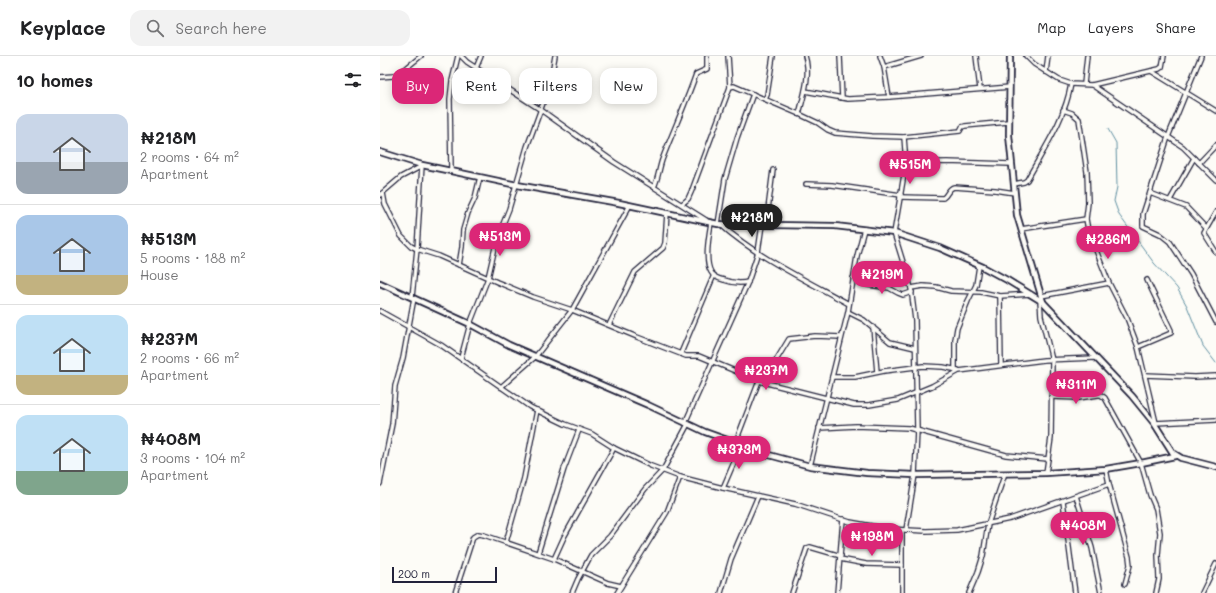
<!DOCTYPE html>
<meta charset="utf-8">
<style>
:root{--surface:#fff;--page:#f2f2f2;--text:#202124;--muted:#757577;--line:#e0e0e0;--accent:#db2777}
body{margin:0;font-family:Mali,sans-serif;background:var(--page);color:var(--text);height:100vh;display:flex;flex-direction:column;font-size:15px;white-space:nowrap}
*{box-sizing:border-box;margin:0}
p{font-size:13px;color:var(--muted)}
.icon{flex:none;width:22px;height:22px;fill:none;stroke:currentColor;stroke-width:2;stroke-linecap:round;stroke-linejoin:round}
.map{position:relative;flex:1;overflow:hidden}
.sheet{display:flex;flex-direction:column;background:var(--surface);width:380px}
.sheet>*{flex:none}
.top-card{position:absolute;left:12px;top:12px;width:380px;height:36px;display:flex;gap:8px}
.scale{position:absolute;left:12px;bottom:10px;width:105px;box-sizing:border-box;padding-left:4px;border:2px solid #22223b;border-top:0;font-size:11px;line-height:14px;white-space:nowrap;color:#22223b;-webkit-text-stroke:3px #fdfcf7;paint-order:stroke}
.price{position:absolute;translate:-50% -34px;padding:0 9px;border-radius:14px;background:var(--accent);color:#fff;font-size:13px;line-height:26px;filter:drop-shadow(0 1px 2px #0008)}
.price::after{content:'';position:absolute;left:50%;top:24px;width:12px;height:9px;margin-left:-6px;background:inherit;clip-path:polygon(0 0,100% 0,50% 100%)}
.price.current{background:#222;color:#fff}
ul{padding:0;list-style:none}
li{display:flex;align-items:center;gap:12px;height:100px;padding:0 16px}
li+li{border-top:1px solid var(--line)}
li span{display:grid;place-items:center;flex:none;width:112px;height:80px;border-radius:12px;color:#555}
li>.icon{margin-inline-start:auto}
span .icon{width:48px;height:48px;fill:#fffc;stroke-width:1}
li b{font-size:17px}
h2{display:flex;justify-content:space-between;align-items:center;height:48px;padding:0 16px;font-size:17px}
.tag{padding:0 14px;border-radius:12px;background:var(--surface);box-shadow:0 2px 10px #0003;font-size:14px;line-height:36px}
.tag.current{background:var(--accent);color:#fff}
header{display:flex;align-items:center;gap:24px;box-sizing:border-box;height:56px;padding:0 20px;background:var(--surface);border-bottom:1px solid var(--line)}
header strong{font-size:19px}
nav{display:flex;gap:22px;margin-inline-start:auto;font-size:14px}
.search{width:280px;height:36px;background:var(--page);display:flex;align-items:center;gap:10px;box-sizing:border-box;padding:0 14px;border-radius:12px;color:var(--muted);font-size:15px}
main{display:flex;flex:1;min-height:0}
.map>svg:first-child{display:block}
</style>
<header>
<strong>Keyplace</strong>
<div class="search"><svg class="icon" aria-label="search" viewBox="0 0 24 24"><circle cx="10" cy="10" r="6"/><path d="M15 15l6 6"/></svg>Search here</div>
<nav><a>Map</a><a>Layers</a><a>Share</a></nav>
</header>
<main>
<section class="sheet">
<h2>10 homes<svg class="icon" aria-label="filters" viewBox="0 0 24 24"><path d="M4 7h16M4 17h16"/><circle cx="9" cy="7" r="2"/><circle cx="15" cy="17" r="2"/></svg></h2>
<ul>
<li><span style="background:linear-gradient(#c9d6e8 60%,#9aa5b1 0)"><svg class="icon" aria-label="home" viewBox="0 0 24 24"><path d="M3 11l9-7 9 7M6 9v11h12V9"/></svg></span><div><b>₦218M</b><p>2 rooms · 64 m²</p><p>Apartment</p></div></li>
<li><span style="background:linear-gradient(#a9c7e8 75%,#c2b280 0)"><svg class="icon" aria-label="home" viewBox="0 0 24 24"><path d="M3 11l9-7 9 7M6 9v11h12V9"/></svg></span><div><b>₦513M</b><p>5 rooms · 188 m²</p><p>House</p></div></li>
<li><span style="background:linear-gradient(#bfe0f5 75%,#c2b280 0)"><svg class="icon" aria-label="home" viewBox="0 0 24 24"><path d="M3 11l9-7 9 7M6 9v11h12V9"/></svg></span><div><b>₦237M</b><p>2 rooms · 66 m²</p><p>Apartment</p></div></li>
<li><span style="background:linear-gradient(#bfe0f5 70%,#7fa58c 0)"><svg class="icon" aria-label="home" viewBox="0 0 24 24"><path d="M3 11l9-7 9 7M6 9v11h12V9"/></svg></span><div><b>₦408M</b><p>3 rooms · 104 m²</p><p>Apartment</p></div></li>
</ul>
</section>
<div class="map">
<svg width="836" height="537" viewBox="0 0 836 537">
<rect width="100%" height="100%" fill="#fdfcf7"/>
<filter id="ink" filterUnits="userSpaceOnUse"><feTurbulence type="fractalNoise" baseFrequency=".025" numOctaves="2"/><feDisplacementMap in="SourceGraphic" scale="8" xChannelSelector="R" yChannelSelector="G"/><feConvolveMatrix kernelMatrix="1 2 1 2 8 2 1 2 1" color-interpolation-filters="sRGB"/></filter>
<g filter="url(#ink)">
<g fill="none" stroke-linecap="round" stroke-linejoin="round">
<polyline stroke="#5f8fa1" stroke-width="1" points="728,73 736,87 737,131 734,145 739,159 774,207 797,232 807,250 823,290 836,307"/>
<defs>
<g id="street">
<polyline points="81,0 87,6 161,54 234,106 326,164"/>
<polyline points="460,0 462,42"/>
<polyline points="500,0 504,11 509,41"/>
<polyline points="596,0 600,33"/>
<polyline points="646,0 654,8 679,24 691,28 712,29 779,13 782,11 784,0"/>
<polyline points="821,0 788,81 763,158 763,170 780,178 790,186 811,218 836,266"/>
<polyline points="504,11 541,0"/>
<polyline points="96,12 101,0"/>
<polyline points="771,15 836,55"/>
<polyline points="666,16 668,0"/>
<polyline points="0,21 13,20 20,17 41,0"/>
<polyline points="704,28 707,0"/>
<polyline points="712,29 803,91 836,124"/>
<polyline points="350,31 354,30 419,58 438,67 448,74 455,77 492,80 524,81 580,75 582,71 585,70 628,66"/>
<polyline points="425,35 468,43 509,41 630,31"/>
<polyline points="385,43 387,39 393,0"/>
<polyline points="683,54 692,57 699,63 707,116 708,147 706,163 708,174 729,227 747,262 758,291 776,367"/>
<path d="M419,58C424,39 431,18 425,0"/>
<polyline points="524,81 526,107 514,177 531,232 535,264 537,374 535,419 526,474"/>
<polyline points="526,107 567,106 631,108"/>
<polyline points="819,107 836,89"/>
<polyline points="71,115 70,43 72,25 78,0"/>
<polyline points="426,128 452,129 521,139"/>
<path d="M634,128L644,126L647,124C664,93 685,63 691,28"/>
<path d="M274,131C278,123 279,113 282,104C293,75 306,47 316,18L327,13V0"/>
<polyline points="3,137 5,148 21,180 31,190 37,193 59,200 117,226 153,241 192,254 257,281 293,295 306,300 319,300 379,325 462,346 474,349 489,349 518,344 552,330 579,315 664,304 715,302"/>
<polyline points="770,137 806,151 826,172"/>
<polyline points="0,139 21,121 42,110"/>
<path d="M520,141L563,142C568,139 568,132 574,131L615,134L635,137"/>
<polyline points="790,144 814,102"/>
<polyline points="302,148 308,143 312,134 350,31 348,0"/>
<polyline points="836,156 824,177 836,196"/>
<path d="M331,167C329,179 324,205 331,216C333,220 339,223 344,224C352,227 359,228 368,226"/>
<polyline points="338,168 345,123 357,82 373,38"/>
<path d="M340,168C375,200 427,225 469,248"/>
<polyline points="386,169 393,114"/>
<polyline points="641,173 706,163"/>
<polyline points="79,209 82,191 83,174 88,157 95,142 100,121"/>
<polyline points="473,222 488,229 509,232 518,237 523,239 532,236"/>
<polyline points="531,232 543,230 556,231 571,235 601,236 620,240 651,238"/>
<polyline points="620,240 621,309"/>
<polyline points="661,240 729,227"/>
<polyline points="32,241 37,193 42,109"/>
<polyline points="660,244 661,260 672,304 671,382 666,417"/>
<polyline points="0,255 61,289 150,351 185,368 212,378 234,392 271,410 300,421 343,432 415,448 470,466 508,473 546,475 577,474 630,463 729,428"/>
<polyline points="468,256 484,264 510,286 535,292"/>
<polyline points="229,269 255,216 283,192 285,187 287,157"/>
<polyline points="493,271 497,316"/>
<polyline points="758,291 791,277 791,274 767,224"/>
<polyline points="301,297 334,219"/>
<polyline points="81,302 90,268 108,222 117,183 129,153 147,91 170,28 175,0"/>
<polyline points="575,314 575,284 577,272 588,245 596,229 599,210"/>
<polyline points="765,319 815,321 836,320"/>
<polyline points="452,321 475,321 504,315 543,310 563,311 578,314"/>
<polyline points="383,326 409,283 435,280 461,281"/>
<polyline points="121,331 155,301 192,254 250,149"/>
<polyline points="671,341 699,342 718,339 721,339 725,342 761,407 770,439 776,453 780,477 778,499 779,523 776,537"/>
<polyline points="305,367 368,226 378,196 382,169"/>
<polyline points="775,367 836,364"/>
<polyline points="439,372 476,370 529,372 626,399 668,403"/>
<polyline points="355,388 379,325"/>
<polyline points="430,410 468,256 477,200 484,173"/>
<polyline points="726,413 729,428 749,501 750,509 745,528"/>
<polyline points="0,428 12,368 15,330 23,302 34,242"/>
<polyline points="343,432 361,390"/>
<polyline points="696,440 712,492 721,537"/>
<polyline points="683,445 695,537"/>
<polyline points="126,486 144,422 157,354"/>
<polyline points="158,497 184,413 199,374"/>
<polyline points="174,503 184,481 234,392"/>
<polyline points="460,503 486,508 522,509"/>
<polyline points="75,537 93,481 98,478 104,479 174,503 228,527 241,530"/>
<polyline points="192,537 198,523 211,499 230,480 265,433 283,414 308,368"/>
<polyline points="237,537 287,456 300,421"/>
<polyline points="341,537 351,503 378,440"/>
<polyline points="412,537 427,492 430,491 461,500"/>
<polyline points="457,537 463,463"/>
<polyline points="522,537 522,474"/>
<polyline points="589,537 598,516 603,500 608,468 625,417"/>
<polyline points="822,537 836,508"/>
</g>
<g id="secondary">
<polyline points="630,0 629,79 637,159 663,246"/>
<polyline points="0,96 42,109 71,115 137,129 239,147 338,168 455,170 514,177 560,192 603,211 627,224 663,246 752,340 774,367 793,397 801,402 836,411"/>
<polyline points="0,227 90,268 129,289 268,349 325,376 389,399 430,410 487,417 535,419 666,417 726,413 761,407 795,400"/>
</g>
</defs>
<use href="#street" stroke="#22223b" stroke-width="6"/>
<use href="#secondary" stroke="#22223b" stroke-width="8"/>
<use href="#street" stroke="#fdfcf7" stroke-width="3.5"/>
<use href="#secondary" stroke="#fdfcf7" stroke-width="4.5"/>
</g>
</g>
</svg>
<div class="scale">200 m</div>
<b class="price" style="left:530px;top:129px">₦515M</b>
<b class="price current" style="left:372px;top:182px">₦218M</b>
<b class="price" style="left:120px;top:201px">₦513M</b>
<b class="price" style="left:728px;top:204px">₦286M</b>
<b class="price" style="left:502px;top:239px">₦219M</b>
<b class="price" style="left:386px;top:335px">₦237M</b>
<b class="price" style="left:696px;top:349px">₦311M</b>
<b class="price" style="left:359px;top:414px">₦373M</b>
<b class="price" style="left:703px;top:490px">₦408M</b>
<b class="price" style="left:492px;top:501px">₦198M</b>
<div class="top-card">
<a class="tag current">Buy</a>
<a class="tag">Rent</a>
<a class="tag">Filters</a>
<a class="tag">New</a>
</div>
</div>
</main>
